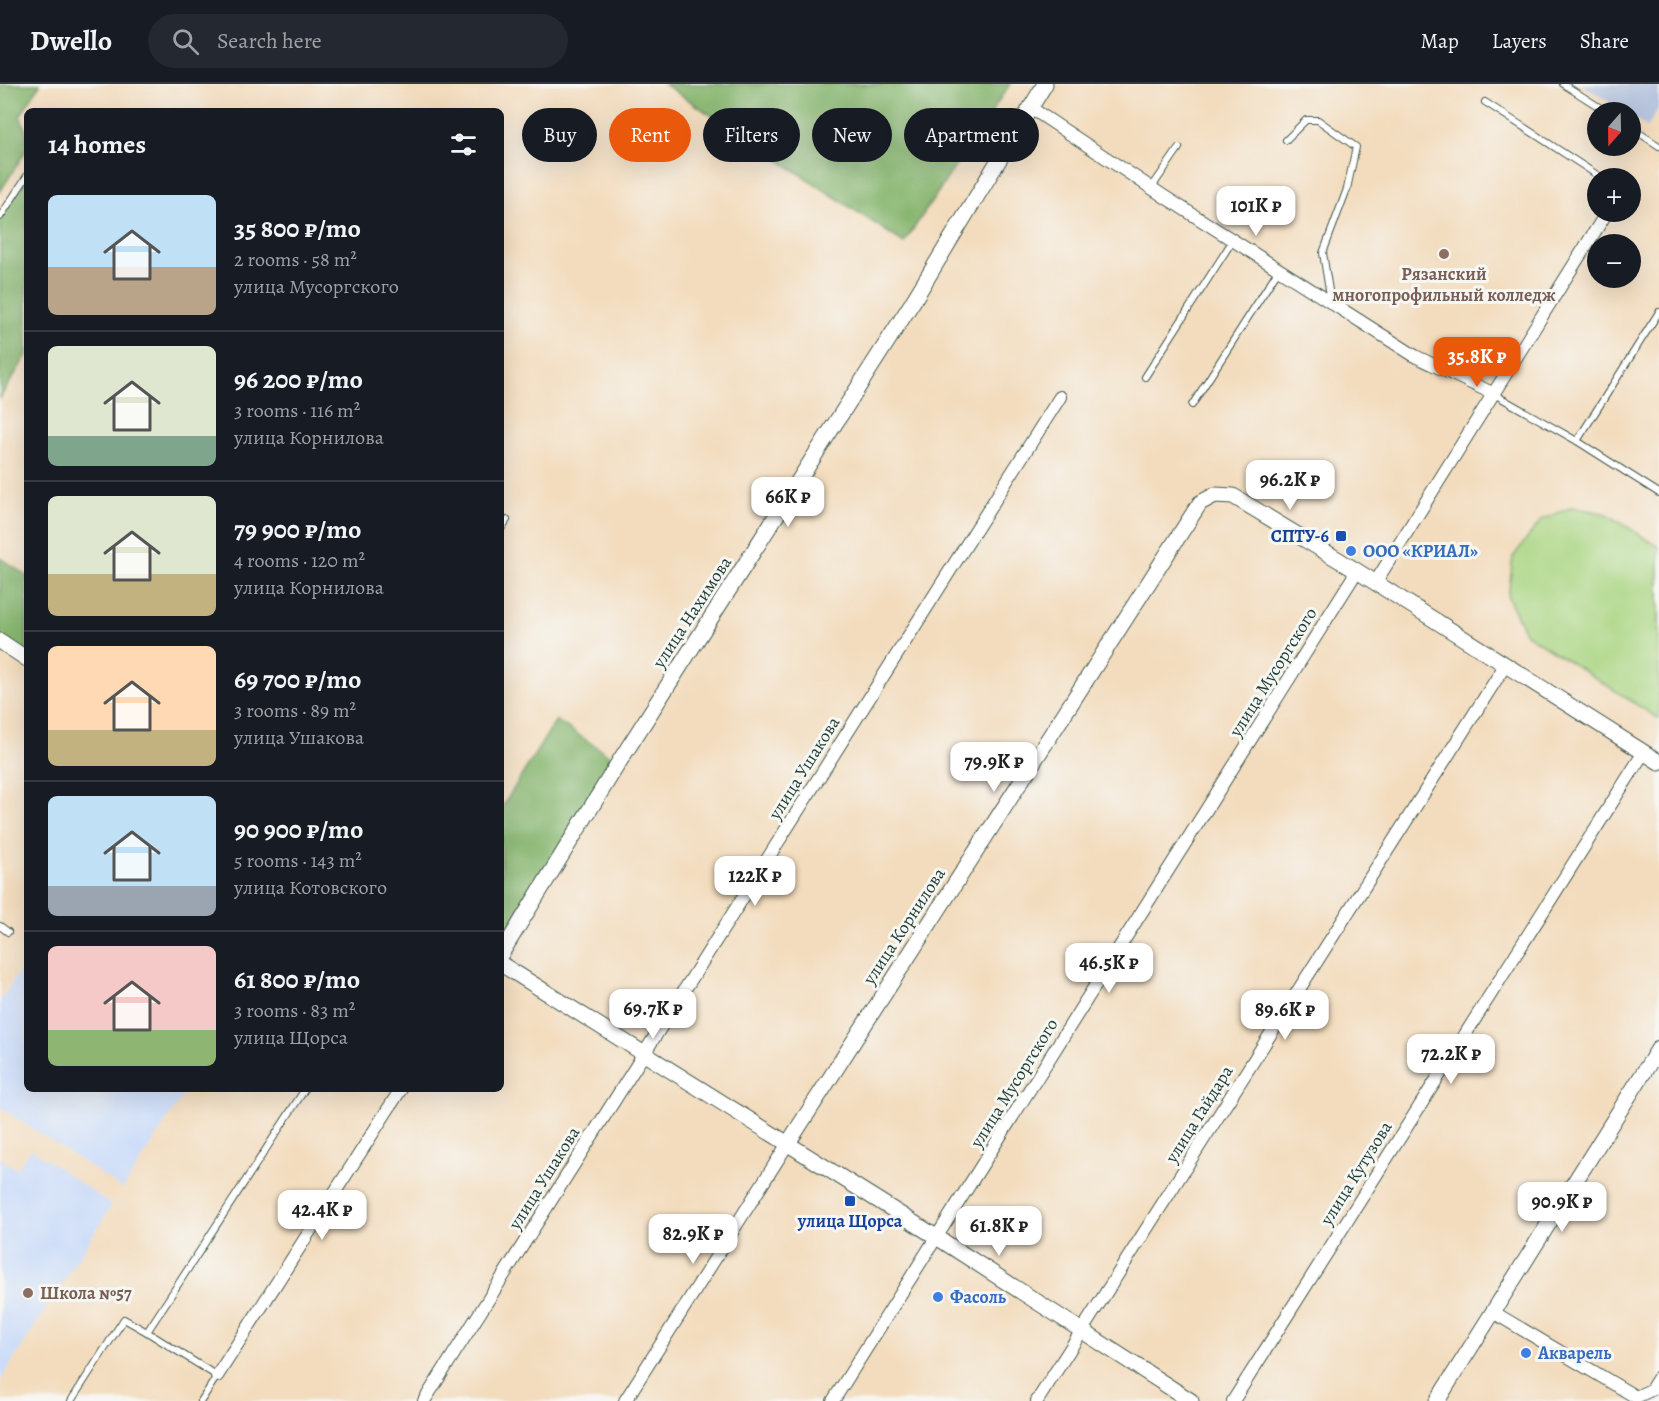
<!DOCTYPE html>
<meta charset="utf-8">
<style>
:root{--surface:#171b24;--page:#242831;--text:#f1f3f6;--muted:#9ea1a6;--line:#363941;--accent:#ea580c}
body{margin:0;font-family:Alegreya,serif;background:var(--page);color:var(--text);height:100vh;display:flex;flex-direction:column;font-size:22px;white-space:nowrap}
*{box-sizing:border-box;margin:0}
p{font-size:20px;color:var(--muted)}
.icon{flex:none;width:33px;height:33px;fill:none;stroke:currentColor;stroke-width:2;stroke-linecap:round;stroke-linejoin:round}
.map{position:relative;flex:1;overflow:hidden}
.drawer{position:absolute;left:24px;top:24px;width:480px;height:984px;display:flex;flex-direction:column;background:var(--surface);border-radius:9px;box-shadow:0 6px 24px #0002}
.drawer>*{flex:none}
.hud{position:absolute;left:522px;top:24px;width:570px;height:54px;display:flex;gap:12px}
.needle{width:39px;rotate:200deg}
.buttons{position:absolute;left:1587px;top:18px;display:grid;gap:12px}
.buttons a{display:grid;place-items:center;width:54px;height:54px;border-radius:50%;background:var(--surface);box-shadow:0 6px 24px #0002;font-size:30px}
.price{position:absolute;translate:-50% -51px;padding:0 14px;border-radius:12px;background:#fff;color:#222;font-size:20px;line-height:39px;filter:drop-shadow(0 2px 3px #0008)}
.price::after{content:'';position:absolute;left:50%;top:36px;width:18px;height:14px;margin-left:-9px;background:inherit;clip-path:polygon(0 0,100% 0,50% 100%)}
.price.current{background:var(--accent);color:#fff}
ul{padding:0;list-style:none}
li{display:flex;align-items:center;gap:18px;height:150px;padding:0 24px}
li+li{border-top:2px solid var(--line)}
li span{display:grid;place-items:center;flex:none;width:168px;height:120px;border-radius:9px;color:#555}
li>.icon{margin-inline-start:auto}
span .icon{width:72px;height:72px;fill:#fffc;stroke-width:1}
li b{font-size:26px}
h2{display:flex;justify-content:space-between;align-items:center;height:72px;padding:0 24px;font-size:26px}
.chip{padding:0 21px;border-radius:27px;background:var(--surface);box-shadow:0 6px 24px #0002;font-size:21px;line-height:54px}
.chip.current{background:var(--accent);color:#fff}
header{display:flex;align-items:center;gap:36px;box-sizing:border-box;height:84px;padding:0 30px;background:var(--surface);border-bottom:2px solid var(--line)}
header strong{font-size:28px}
nav{display:flex;gap:33px;margin-inline-start:auto;font-size:21px}
.search{width:420px;height:54px;background:var(--page);display:flex;align-items:center;gap:15px;box-sizing:border-box;padding:0 21px;border-radius:33px;color:var(--muted);font-size:22px}
.map>svg:first-child{display:block}
</style>
<header>
<strong>Dwello</strong>
<div class="search"><svg class="icon" aria-label="search" viewBox="0 0 24 24"><circle cx="10" cy="10" r="6"/><path d="M15 15l6 6"/></svg>Search here</div>
<nav><a>Map</a><a>Layers</a><a>Share</a></nav>
</header>
<div class="map">
<svg width="1659" height="1317" viewBox="0 0 1659 1317">
<rect width="100%" height="100%" fill="#f6f6f2"/>
<filter id="ink" filterUnits="userSpaceOnUse"><feTurbulence type="fractalNoise" baseFrequency=".0167" numOctaves="2"/><feDisplacementMap in="SourceGraphic" scale="12" xChannelSelector="R" yChannelSelector="G"/><feConvolveMatrix kernelMatrix="1 2 1 2 8 2 1 2 1" color-interpolation-filters="sRGB"/></filter>
<filter id="wash" filterUnits="userSpaceOnUse"><feTurbulence type="fractalNoise" baseFrequency=".008" numOctaves="4" result="noise"/><feDisplacementMap in="SourceGraphic" scale="24" xChannelSelector="R" yChannelSelector="G"/><feGaussianBlur stdDeviation="1.35" result="paint"/><feColorMatrix in="noise" values="0 0 0 0 0 0 0 0 0 0 0 0 0 0 0 0 0 1.4 0 .05"/><feComposite in="paint" operator="in"/></filter>
<g filter="url(#wash)">
<rect width="100%" height="100%" fill="#f3dcbd"/>
<g fill="#cbdcf9">
<polygon points="27,876 27,1005 187,1005 123,1105 0,1023 0,917"/>
<polygon points="31,1065 112,1121 0,1297 0,1074 17,1085"/>
</g>
<polygon fill="#b7c5de" points="1581,0 1659,0 1659,24 1647,43 1631,32 1630,28 1625,28"/>
<polygon fill="#aad582" stroke="#64895b" stroke-width="1.5" points="1573,423 1607,430 1659,463 1659,635 1526,550 1508,513 1513,473 1542,435"/>
<g fill="#87b670" stroke="#537a52" stroke-width="1.5">
<polygon points="2,0 40,0 20,32 27,49 27,65 0,108 0,3"/>
<polygon points="664,0 1010,0 904,159"/>
<polygon points="27,92 27,271 0,314 0,133"/>
<polygon points="0,474 27,492 27,574 0,556"/>
<polygon points="556,636 619,678 501,870 501,725"/>
</g>
</g>
<g filter="url(#ink)">
<g fill="none" stroke-linecap="round" stroke-linejoin="round">
<defs>
<g id="service">
<polyline points="1563,0 1607,28"/>
<polyline points="1485,18 1602,94"/>
<polyline points="1630,43 1659,62"/>
<polyline points="1286,56 1306,36 1318,36 1356,63 1347,105 1323,169 1331,219"/>
<polyline points="1152,103 1179,64"/>
<polyline points="0,133 27,92"/>
<polyline points="1145,293 1233,156"/>
<polyline points="1494,310 1577,357 1659,228"/>
<polyline points="1192,321 1279,185"/>
<polyline points="1577,357 1659,409"/>
<polyline points="501,445 507,436"/>
<polyline points="0,842 8,848"/>
<polyline points="71,1317 124,1235 147,1248"/>
<polyline points="201,1317 217,1292 147,1248 305,1005"/>
</g>
<g id="minor">
<polyline points="1031,24 1165,113 1415,272 1492,309"/>
<polyline points="1375,499 1607,128"/>
<polyline points="1493,1228 1636,1313 1651,1306 1659,1293"/>
<polyline points="217,1292 401,1005"/>
<polyline points="424,1317 1060,313"/>
<polyline points="625,1317 787,1061"/>
<polyline points="833,1317 1357,487"/>
<polyline points="1037,1317 1506,580"/>
<polyline points="1233,1317 1644,668"/>
</g>
<g id="tertiary">
<polyline points="0,557 27,575"/>
<polyline points="501,870 619,678 912,219 1045,0"/>
<polyline points="501,880 938,1154 1191,1317"/>
<polyline points="787,1061 1200,419 1215,411 1233,412 1357,487 1659,678"/>
<polyline points="1437,1317 1659,964"/>
</g>
</defs>
<use href="#service" stroke="#3f5549" stroke-width="8"/>
<use href="#minor" stroke="#3f5549" stroke-width="14"/>
<use href="#tertiary" stroke="#3f5549" stroke-width="17"/>
<use href="#service" stroke="#fff" stroke-width="6"/>
<use href="#minor" stroke="#fff" stroke-width="12"/>
<use href="#tertiary" stroke="#fff" stroke-width="15"/>
</g>
</g>
<g fill="#8d6e63" stroke="#f6f6f2" stroke-width="2">
<circle cx="1444" cy="170" r="6"/>
<circle cx="28" cy="1209" r="6"/>
</g>
<g fill="#1a4fb4" stroke="#f6f6f2" stroke-width="2">
<rect x="1335" y="446" width="12" height="12" rx="3"/>
<rect x="844" y="1111" width="12" height="12" rx="3"/>
</g>
<g fill="#3f7fe0" stroke="#f6f6f2" stroke-width="2">
<circle cx="1351" cy="467" r="6"/>
<circle cx="938" cy="1213" r="6"/>
<circle cx="1526" cy="1269" r="6"/>
</g>
<g text-anchor="middle" dominant-baseline="central" stroke-width="6" stroke-linejoin="round" paint-order="stroke">
<g font-size="18" font-weight="bold" fill="#785e54" stroke="#f6f6f2">
<text x="1444" y="190">Рязанский<tspan x="1444" dy="21">многопрофильный колледж</tspan></text>
<text x="40" y="1209" text-anchor="start">Школа №57</text>
</g>
<g font-size="18" font-weight="bold" fill="#164399" stroke="#f6f6f2" text-anchor="end">
<text x="1329" y="452">СПТУ-6</text>
<text x="850" y="1137" text-anchor="middle">улица Щорса</text>
</g>
<g font-size="18" font-weight="bold" fill="#366cbe" stroke="#f6f6f2" text-anchor="start">
<text x="1363" y="467">ООО «КРИАЛ»</text>
<text x="950" y="1213">Фасоль</text>
<text x="1538" y="1269">Акварель</text>
</g>
<g font-size="18" fill="#1f3d34" stroke="#f6f6f2">
<text transform="translate(692 528) rotate(-57)">улица Нахимова</text>
<text transform="translate(1273 588) rotate(-58)">улица Мусоргского</text>
<text transform="translate(804 684) rotate(-58)">улица Ушакова</text>
<text transform="translate(904 842) rotate(-57)">улица Корнилова</text>
<text transform="translate(1014 999) rotate(-58)">улица Мусоргского</text>
<text transform="translate(1199 1030) rotate(-58)">улица Гайдара</text>
<text transform="translate(1356 1089) rotate(-58)">улица Кутузова</text>
<text transform="translate(544 1094) rotate(-58)">улица Ушакова</text>
</g>
</g>
</svg>
<div class="buttons">
<a><svg class="needle" viewBox="-14 -14 28 28"><path d="M0-13l5 13h-10z" fill="#e53935"/><path d="M0 13l5-13h-10z" fill="#9ea1a6"/></svg></a>
<a>+</a>
<a>−</a>
</div>
<b class="price" style="left:1256px;top:153px">101K ₽</b>
<b class="price current" style="left:1477px;top:304px">35.8K ₽</b>
<b class="price" style="left:1290px;top:427px">96.2K ₽</b>
<b class="price" style="left:788px;top:444px">66K ₽</b>
<b class="price" style="left:994px;top:709px">79.9K ₽</b>
<b class="price" style="left:755px;top:823px">122K ₽</b>
<b class="price" style="left:1109px;top:910px">46.5K ₽</b>
<b class="price" style="left:653px;top:956px">69.7K ₽</b>
<b class="price" style="left:1285px;top:957px">89.6K ₽</b>
<b class="price" style="left:1451px;top:1001px">72.2K ₽</b>
<b class="price" style="left:1562px;top:1149px">90.9K ₽</b>
<b class="price" style="left:322px;top:1157px">42.4K ₽</b>
<b class="price" style="left:999px;top:1173px">61.8K ₽</b>
<b class="price" style="left:693px;top:1181px">82.9K ₽</b>
<div class="hud">
<a class="chip">Buy</a>
<a class="chip current">Rent</a>
<a class="chip">Filters</a>
<a class="chip">New</a>
<a class="chip">Apartment</a>
</div>
<section class="drawer">
<h2>14 homes<svg class="icon" aria-label="filters" viewBox="0 0 24 24"><path d="M4 7h16M4 17h16"/><circle cx="9" cy="7" r="2"/><circle cx="15" cy="17" r="2"/></svg></h2>
<ul>
<li><span style="background:linear-gradient(#bfe0f5 60%,#b9a48a 0)"><svg class="icon" aria-label="home" viewBox="0 0 24 24"><path d="M3 11l9-7 9 7M6 9v11h12V9"/></svg></span><div><b>35 800 ₽/mo</b><p>2 rooms · 58 m²</p><p>улица Мусоргского</p></div></li>
<li><span style="background:linear-gradient(#dfe7d0 75%,#7fa58c 0)"><svg class="icon" aria-label="home" viewBox="0 0 24 24"><path d="M3 11l9-7 9 7M6 9v11h12V9"/></svg></span><div><b>96 200 ₽/mo</b><p>3 rooms · 116 m²</p><p>улица Корнилова</p></div></li>
<li><span style="background:linear-gradient(#dfe7d0 65%,#c2b280 0)"><svg class="icon" aria-label="home" viewBox="0 0 24 24"><path d="M3 11l9-7 9 7M6 9v11h12V9"/></svg></span><div><b>79 900 ₽/mo</b><p>4 rooms · 120 m²</p><p>улица Корнилова</p></div></li>
<li><span style="background:linear-gradient(#ffd9b3 70%,#c2b280 0)"><svg class="icon" aria-label="home" viewBox="0 0 24 24"><path d="M3 11l9-7 9 7M6 9v11h12V9"/></svg></span><div><b>69 700 ₽/mo</b><p>3 rooms · 89 m²</p><p>улица Ушакова</p></div></li>
<li><span style="background:linear-gradient(#bfe0f5 75%,#9aa5b1 0)"><svg class="icon" aria-label="home" viewBox="0 0 24 24"><path d="M3 11l9-7 9 7M6 9v11h12V9"/></svg></span><div><b>90 900 ₽/mo</b><p>5 rooms · 143 m²</p><p>улица Котовского</p></div></li>
<li><span style="background:linear-gradient(#f6c9c9 70%,#8fb573 0)"><svg class="icon" aria-label="home" viewBox="0 0 24 24"><path d="M3 11l9-7 9 7M6 9v11h12V9"/></svg></span><div><b>61 800 ₽/mo</b><p>3 rooms · 83 m²</p><p>улица Щорса</p></div></li>
</ul>
</section>
</div>
